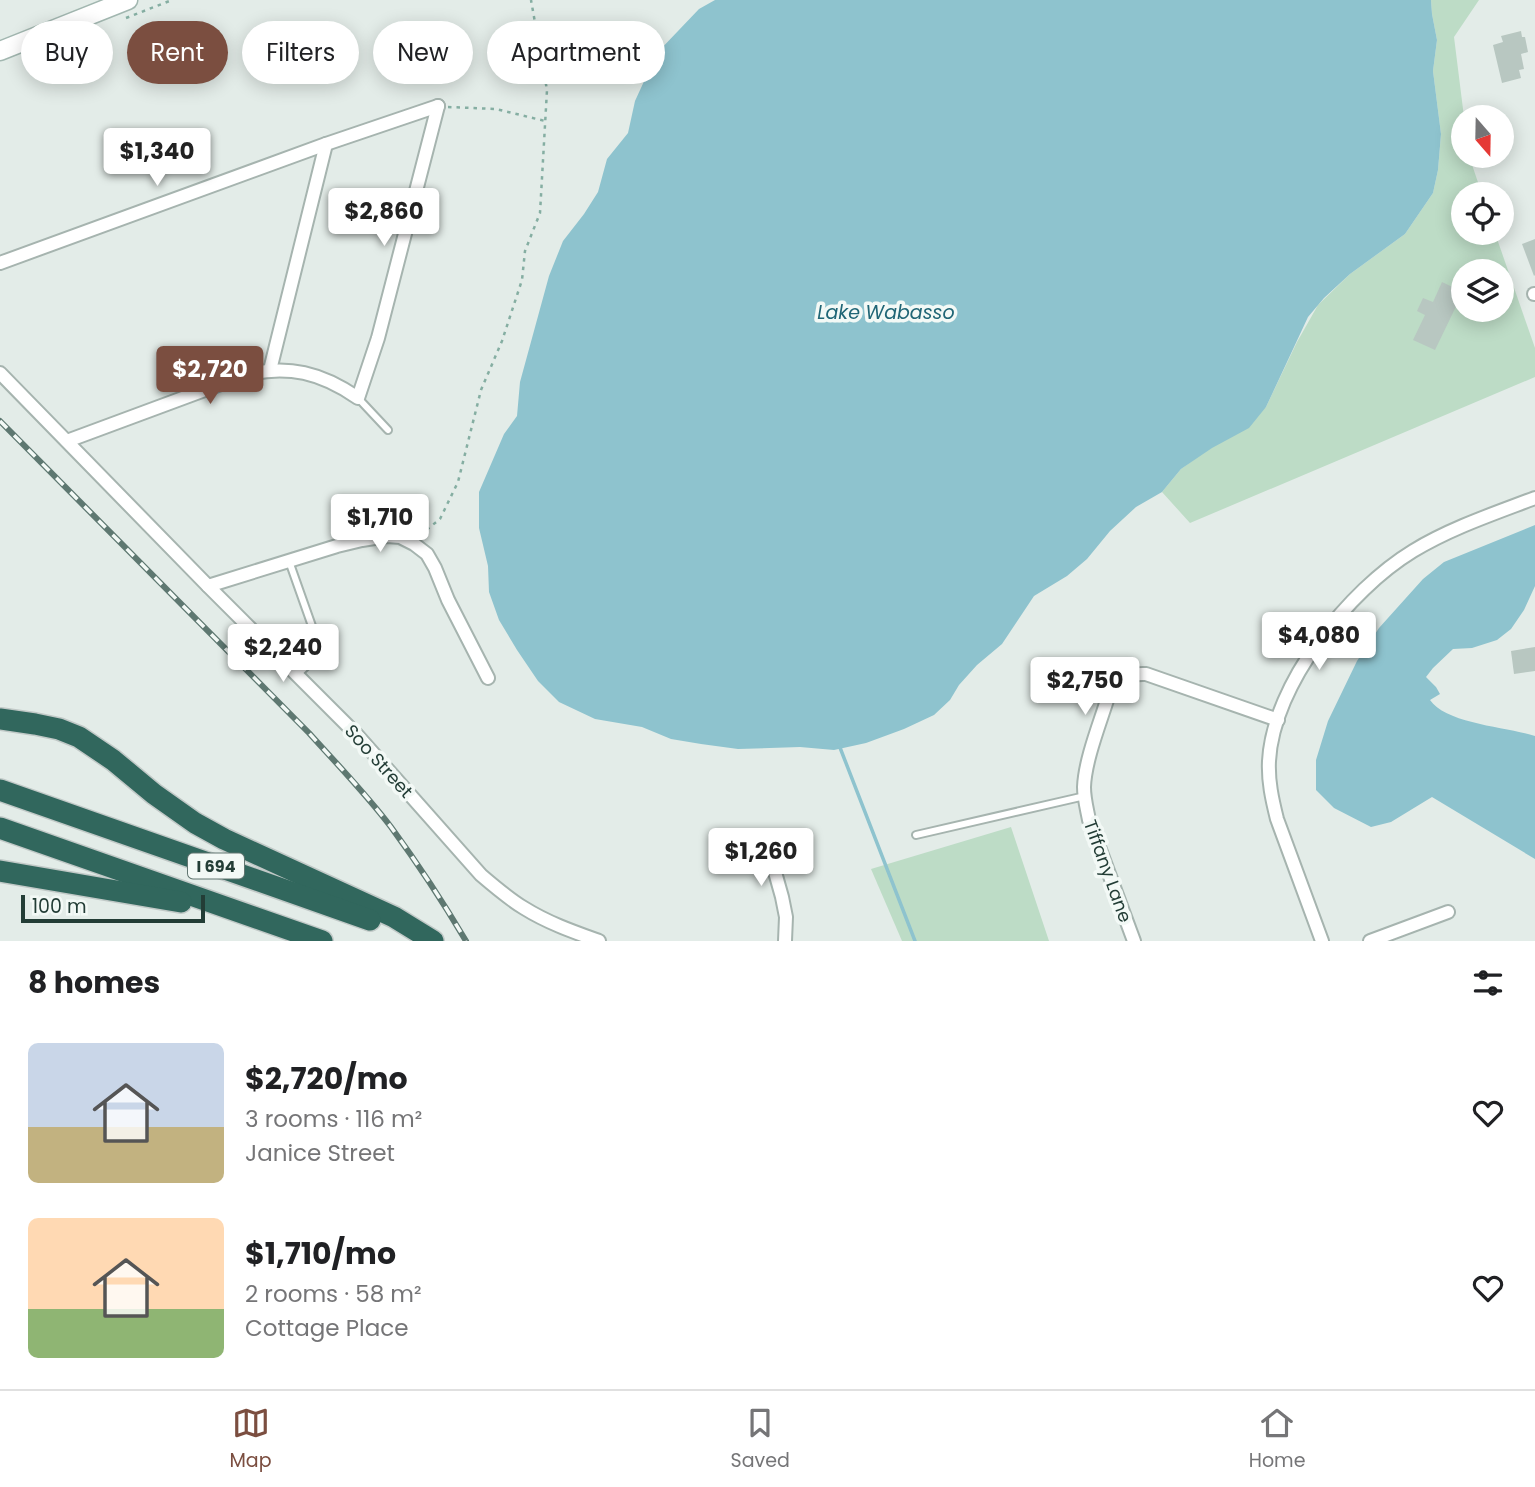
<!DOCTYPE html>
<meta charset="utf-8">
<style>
:root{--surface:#fff;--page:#f2f2f2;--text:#202124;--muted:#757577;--line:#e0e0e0;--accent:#7b4e40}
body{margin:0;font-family:Poppins,sans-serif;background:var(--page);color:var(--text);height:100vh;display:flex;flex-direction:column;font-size:26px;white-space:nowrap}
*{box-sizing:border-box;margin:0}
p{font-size:23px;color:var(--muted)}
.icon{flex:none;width:38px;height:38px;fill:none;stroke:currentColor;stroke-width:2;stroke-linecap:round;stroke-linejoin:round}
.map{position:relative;height:941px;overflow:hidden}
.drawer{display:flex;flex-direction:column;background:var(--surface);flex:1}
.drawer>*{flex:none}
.banner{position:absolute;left:21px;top:21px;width:700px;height:63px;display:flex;gap:14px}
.needle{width:46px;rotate:160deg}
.buttons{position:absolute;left:1451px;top:105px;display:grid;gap:14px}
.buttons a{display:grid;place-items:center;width:63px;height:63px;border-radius:50%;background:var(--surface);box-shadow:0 4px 18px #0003;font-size:35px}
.scale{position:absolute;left:21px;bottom:18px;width:184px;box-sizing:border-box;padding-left:7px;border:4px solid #233d36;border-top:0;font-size:19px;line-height:24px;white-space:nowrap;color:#233d36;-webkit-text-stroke:5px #f3f9f6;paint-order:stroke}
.price{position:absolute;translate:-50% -60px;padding:0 16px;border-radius:7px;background:#fff;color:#222;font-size:23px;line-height:46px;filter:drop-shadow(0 2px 4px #0008)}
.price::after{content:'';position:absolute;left:50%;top:42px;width:21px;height:16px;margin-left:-10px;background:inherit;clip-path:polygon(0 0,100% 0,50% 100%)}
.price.selected{background:var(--accent);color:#fff}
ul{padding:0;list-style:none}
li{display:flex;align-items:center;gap:21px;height:175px;padding:0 28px}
li span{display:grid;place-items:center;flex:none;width:196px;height:140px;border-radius:10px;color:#555}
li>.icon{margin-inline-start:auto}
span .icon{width:84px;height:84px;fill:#fffc;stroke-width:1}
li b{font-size:30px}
h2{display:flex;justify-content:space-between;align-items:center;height:84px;padding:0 28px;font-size:30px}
.chip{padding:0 24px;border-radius:32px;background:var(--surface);box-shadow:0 4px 18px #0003;font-size:24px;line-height:63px}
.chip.selected{background:var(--accent);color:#fff}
.tabs{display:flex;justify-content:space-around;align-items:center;height:98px;border-top:2px solid var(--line);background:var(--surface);font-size:19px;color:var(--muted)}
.tabs a{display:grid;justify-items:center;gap:4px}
.tabs .selected{color:var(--accent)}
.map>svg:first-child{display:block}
</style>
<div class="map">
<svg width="1535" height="941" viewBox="0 0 1535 941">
<rect width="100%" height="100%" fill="#e3ece8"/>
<g fill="#bddcc6" fill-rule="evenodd">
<path d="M1431,0H1479L1454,37L1464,117L1463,156H1469L1482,194H1463V233H1495L1535,348V377L1190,523L1162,492L1181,469L1266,407L1297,342L1318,305L1350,274L1405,234L1433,193L1438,170L1441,134L1433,71L1437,40L1432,14ZM1463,271H1502V310H1463Z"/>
<polygon points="1011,827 1049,941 902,941 871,869"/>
</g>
<g fill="#8ec3ce">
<polygon points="715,0 1431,0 1432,14 1437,40 1433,71 1441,134 1438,170 1433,193 1405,234 1350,274 1324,298 1308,317 1266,407 1249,428 1212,448 1181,469 1162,492 1136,507 1110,531 1087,559 1067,576 1034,596 1002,644 977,665 959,685 950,700 934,715 904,729 866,743 834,750 800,747 738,749 701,744 671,739 642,727 595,719 559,702 538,681 517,650 499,620 489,592 488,566 479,528 479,492 504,434 517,416 520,382 549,276 563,241 584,214 598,192 607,159 628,133 635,101 657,53 699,9"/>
<path d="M1535,525V586L1524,610L1511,629L1497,640L1472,648L1453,649L1433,668L1426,677L1436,687L1440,694L1430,700C1446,724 1508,727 1535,736V859L1432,797L1391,822L1371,827L1334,808L1316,790V760L1328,721L1357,661L1379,628L1423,579L1444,562Z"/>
</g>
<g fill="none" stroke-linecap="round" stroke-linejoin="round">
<polyline stroke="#8ec3ce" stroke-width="3.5" points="839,745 915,941"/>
</g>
<g fill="#b8c7c1">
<polygon points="1521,31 1522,37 1525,37 1528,52 1521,54 1524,69 1519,70 1521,78 1502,83 1493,45 1503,42 1501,36"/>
<polygon points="1535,239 1535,275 1534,276 1522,244"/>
<polygon points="1442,282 1463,292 1435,350 1413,340 1425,315 1417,311 1423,298 1433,302"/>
<polygon points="1535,647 1535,671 1514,674 1511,651"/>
</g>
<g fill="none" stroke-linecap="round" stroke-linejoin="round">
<defs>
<g id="lane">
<polyline points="358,398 388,430"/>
<path d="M289,561L318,643C319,658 307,665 297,675"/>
<polyline points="916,835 1085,796"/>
</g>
<g id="street">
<polyline points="0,263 326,144 438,106"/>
<polyline points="1534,294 1535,294"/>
<polyline points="270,370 326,144"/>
<path d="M0,373L208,586L357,735L481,875C495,887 509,899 524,908C548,923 574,932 599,941"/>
<path d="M67,441L245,375C288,364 322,373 358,398L378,338L438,106"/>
<polyline points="208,586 337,546 362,540 387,536 400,537 414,544 427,554 435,568 448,600 488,678"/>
<polyline points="777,841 773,865 782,897 786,917 785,941"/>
<path d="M1134,941L1089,820C1087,809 1084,799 1084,787C1085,760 1100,723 1108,697C1116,680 1127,673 1146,674L1278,720"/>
<path d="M1322,941L1277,819C1272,799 1268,781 1269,761C1273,684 1349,590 1413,551C1451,528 1493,514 1535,498"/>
<polyline points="1370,941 1448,912"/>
</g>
<polyline id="secondary" points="0,51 128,0"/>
<g id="highway">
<polyline points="0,719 35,724 59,729 79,737 113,760 154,794 195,823 224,839 394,917 433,941"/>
<polyline points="0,790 370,920"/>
<polyline points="0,828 322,941"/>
<polyline points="0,871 181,902"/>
</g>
</defs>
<use href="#lane" stroke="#a6b4af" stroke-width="10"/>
<use href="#street" stroke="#a6b4af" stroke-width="16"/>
<use href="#secondary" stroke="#a2b7b0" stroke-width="21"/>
<use href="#highway" stroke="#c1c9c7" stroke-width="24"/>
<g stroke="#85aea2" stroke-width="2.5" stroke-dasharray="3.5 5" stroke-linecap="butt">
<polyline points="126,18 172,0"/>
<polyline points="448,107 496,109 545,121"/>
<polyline points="420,535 440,519 458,482 481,390 502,341 522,280 525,251 540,213 547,90 531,0"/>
</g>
<use href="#lane" stroke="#fff" stroke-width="6"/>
<use href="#street" stroke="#fff" stroke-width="12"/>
<use href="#secondary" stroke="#fff" stroke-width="18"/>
<use href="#highway" stroke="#31675d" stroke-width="21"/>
<defs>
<path id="rail" d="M0,421L309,733C337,764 366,794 391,827C418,864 443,902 466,941"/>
</defs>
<use href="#rail" stroke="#5e7871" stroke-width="6"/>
<use href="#rail" stroke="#f3f9f6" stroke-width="3.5" stroke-dasharray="10" stroke-linecap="butt"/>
</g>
<g text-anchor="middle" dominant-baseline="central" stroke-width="7" stroke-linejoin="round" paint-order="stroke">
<rect fill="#f3f9f6" stroke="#617570" stroke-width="2" x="188" y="853.5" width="56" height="25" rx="5"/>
<g font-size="16" font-weight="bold" fill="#233d36">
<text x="216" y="866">I 694</text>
</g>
<g font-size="18" fill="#233d36" stroke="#f3f9f6">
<text transform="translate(379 761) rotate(48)">Soo Street</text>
<text transform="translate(1108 871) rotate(70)">Tiffany Lane</text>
</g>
<g font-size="19" font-style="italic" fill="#206676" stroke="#f3f9f6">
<text x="886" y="312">Lake Wabasso</text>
</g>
</g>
</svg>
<div class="buttons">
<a><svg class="needle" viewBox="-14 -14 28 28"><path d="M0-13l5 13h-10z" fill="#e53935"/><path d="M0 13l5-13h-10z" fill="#757577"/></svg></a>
<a><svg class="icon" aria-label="locate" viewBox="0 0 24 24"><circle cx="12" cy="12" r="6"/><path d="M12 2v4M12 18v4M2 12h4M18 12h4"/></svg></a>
<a><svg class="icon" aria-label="layers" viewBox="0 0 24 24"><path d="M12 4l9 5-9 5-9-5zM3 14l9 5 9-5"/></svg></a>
</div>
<div class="scale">100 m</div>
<b class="price" style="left:157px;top:188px">$1,340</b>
<b class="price" style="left:384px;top:248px">$2,860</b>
<b class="price selected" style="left:210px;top:406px">$2,720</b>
<b class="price" style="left:380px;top:554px">$1,710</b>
<b class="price" style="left:1319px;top:672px">$4,080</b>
<b class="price" style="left:283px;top:684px">$2,240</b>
<b class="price" style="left:1085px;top:717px">$2,750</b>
<b class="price" style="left:761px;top:888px">$1,260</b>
<div class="banner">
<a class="chip">Buy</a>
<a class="chip selected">Rent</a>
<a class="chip">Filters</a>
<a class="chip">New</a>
<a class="chip">Apartment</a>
</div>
</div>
<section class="drawer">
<h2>8 homes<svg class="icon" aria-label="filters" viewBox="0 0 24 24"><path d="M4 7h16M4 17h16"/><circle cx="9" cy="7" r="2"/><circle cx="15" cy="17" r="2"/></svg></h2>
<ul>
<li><span style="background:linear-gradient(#c9d6e8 60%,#c2b280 0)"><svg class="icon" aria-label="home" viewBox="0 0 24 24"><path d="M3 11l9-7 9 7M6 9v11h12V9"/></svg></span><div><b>$2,720/mo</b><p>3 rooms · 116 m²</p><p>Janice Street</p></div><svg class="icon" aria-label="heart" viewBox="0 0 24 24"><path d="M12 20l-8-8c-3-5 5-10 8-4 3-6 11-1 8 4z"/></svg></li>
<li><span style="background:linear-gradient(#ffd9b3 65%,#8fb573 0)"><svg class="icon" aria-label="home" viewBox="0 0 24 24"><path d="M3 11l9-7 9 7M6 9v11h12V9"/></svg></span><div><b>$1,710/mo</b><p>2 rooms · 58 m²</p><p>Cottage Place</p></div><svg class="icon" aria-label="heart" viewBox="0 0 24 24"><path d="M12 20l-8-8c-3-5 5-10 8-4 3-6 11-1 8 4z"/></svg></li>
</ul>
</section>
<nav class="tabs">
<a class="selected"><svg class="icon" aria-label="map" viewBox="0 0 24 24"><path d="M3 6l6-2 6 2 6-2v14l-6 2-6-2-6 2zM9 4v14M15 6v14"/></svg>Map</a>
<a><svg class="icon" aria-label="saved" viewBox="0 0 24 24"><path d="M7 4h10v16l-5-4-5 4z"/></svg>Saved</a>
<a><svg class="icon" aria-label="home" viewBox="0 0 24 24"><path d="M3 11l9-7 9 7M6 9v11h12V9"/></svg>Home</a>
</nav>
